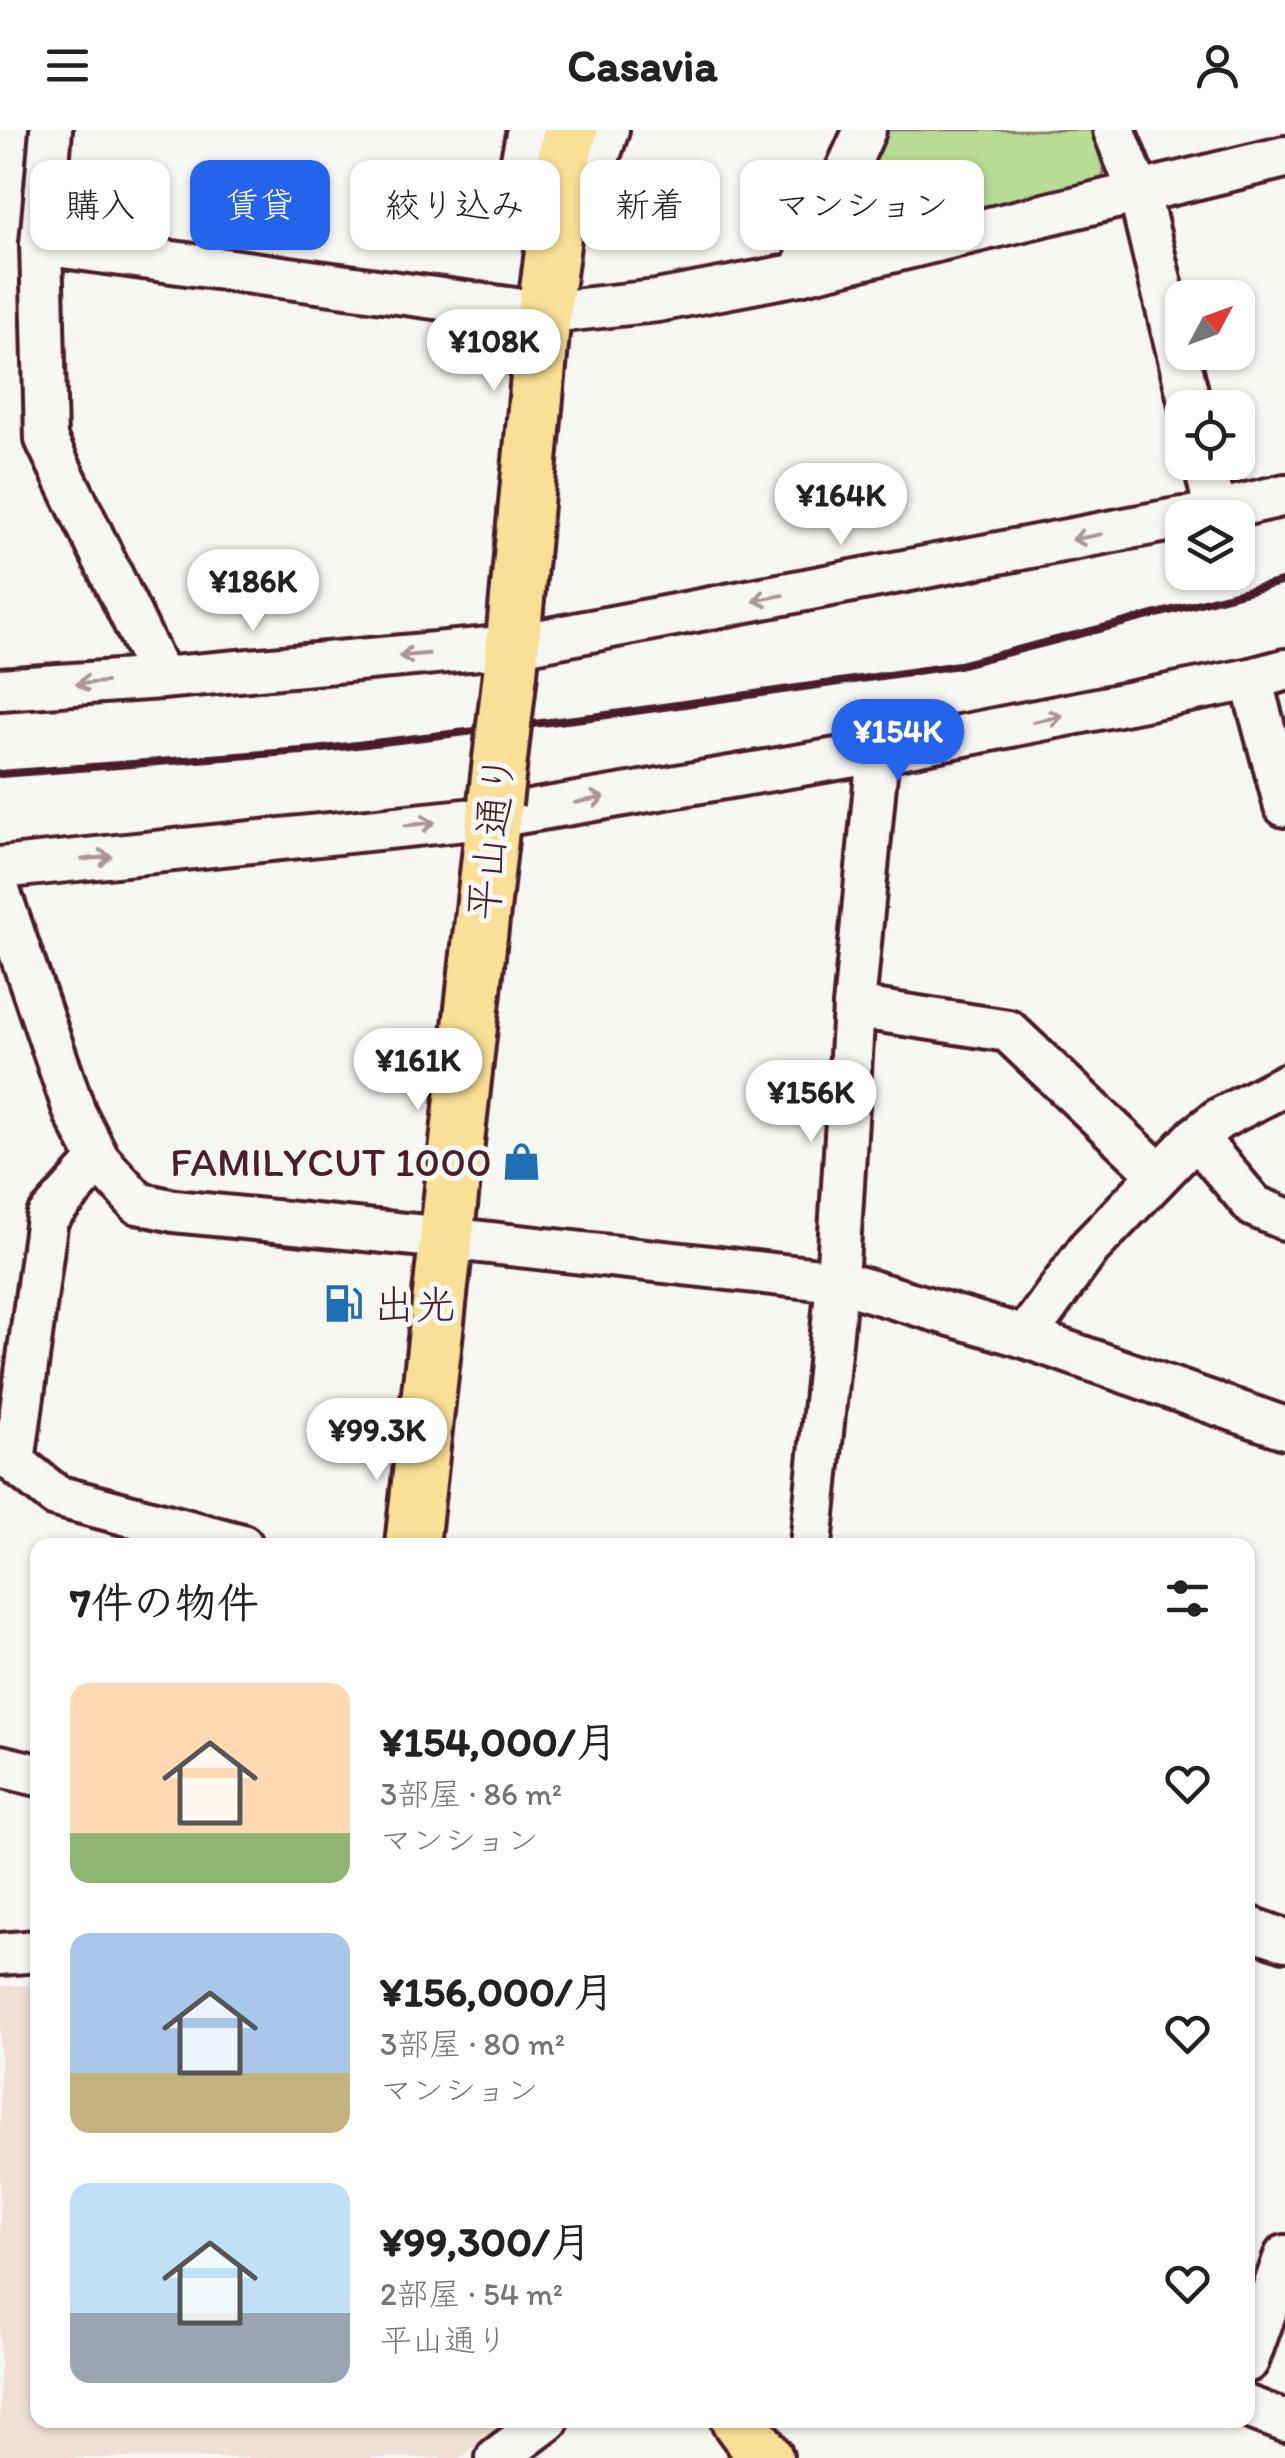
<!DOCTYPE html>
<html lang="ja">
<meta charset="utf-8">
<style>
:root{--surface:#fff;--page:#f2f2f2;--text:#222;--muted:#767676;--accent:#2563eb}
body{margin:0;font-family:Itim,"Klee One",sans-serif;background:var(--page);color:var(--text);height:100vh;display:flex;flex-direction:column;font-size:38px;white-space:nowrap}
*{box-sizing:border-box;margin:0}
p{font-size:32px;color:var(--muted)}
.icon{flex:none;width:55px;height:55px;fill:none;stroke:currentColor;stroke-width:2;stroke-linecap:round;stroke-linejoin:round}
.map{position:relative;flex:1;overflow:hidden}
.drawer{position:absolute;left:30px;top:1408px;width:1225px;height:890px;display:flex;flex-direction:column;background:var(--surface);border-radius:20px;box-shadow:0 2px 8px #0004}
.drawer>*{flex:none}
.top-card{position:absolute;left:30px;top:30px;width:1225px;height:90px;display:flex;gap:20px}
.needle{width:65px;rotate:49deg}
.tools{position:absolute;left:1165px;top:150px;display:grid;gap:20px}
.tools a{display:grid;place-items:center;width:90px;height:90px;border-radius:20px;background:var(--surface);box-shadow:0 2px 8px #0004;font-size:50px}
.price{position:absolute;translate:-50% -85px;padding:0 22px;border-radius:35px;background:#fff;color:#222;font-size:32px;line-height:65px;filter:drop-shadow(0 2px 5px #0008)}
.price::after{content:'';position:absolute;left:50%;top:60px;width:30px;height:22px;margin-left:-15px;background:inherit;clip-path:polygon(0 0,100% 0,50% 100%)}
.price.active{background:var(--accent);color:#fff}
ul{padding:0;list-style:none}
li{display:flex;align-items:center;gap:30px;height:250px;padding:0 40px}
li span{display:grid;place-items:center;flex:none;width:280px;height:200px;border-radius:20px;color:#555}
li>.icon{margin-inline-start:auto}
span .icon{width:120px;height:120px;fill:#fffc;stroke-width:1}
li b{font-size:42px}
h2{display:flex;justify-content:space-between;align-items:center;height:120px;padding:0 40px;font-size:42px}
.chip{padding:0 35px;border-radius:20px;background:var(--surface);box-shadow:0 2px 8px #0004;font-size:35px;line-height:90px}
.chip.active{background:var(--accent);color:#fff}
header{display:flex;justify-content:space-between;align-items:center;height:130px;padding:0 40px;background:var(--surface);font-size:45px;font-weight:700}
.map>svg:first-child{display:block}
</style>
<header><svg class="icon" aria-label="menu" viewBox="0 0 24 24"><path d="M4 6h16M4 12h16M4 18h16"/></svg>Casavia<svg class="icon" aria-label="person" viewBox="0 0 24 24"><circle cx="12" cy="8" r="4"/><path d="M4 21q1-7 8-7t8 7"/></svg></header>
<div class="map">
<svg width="1285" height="2328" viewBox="0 0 1285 2328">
<rect width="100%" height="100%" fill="#f6f6f2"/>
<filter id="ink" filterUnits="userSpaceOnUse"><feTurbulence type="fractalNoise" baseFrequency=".01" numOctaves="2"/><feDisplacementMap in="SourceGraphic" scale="20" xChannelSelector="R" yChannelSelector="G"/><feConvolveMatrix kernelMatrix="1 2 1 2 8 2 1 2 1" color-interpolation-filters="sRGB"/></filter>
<g filter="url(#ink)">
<polygon fill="#efe0d5" points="37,1855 38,2290 512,2290 460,2328 0,2328 0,1856"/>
<polygon fill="#b8db95" stroke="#817d60" stroke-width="2.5" points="882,0 1092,0 1104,43 1098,58 849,109 837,94"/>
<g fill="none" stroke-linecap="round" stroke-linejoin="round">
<defs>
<g id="minor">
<polyline points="51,0 41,114 46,309 161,548"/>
<polyline points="528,0 518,49 553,117"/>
<polyline points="1114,0 1139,63 1191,278"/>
<polyline points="564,96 597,32 608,0"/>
<polyline points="41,114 544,183 657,171 799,144 1285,27"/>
<polyline points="799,144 865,0"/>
<polyline points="1204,332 1216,382"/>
<polyline points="1187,388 1285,365"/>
<polyline points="1251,549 1285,676"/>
<polyline points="0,559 161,548 512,516 1182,388"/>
<polyline points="0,738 494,687 878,622 1251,549 1285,540"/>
<polyline points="0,763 75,983 99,1030 138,1073 174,1081 445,1108 837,1151 1025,1207 1285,1298"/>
<polyline points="854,877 1008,901 1159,1044"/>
<polyline points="1196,1007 1254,1076 1285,1089"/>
<polyline points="99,1030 47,1088 14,1332 56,1366 242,1415"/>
<polyline points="1025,1207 1090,1117 1196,1007 1219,989 1285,955"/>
<polyline points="811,1415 837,1151 854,877 878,622"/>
<polyline points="0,1636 38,1645"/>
<polyline points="1248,1797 1285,1810"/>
<polyline points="0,1824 38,1821"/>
<polyline points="1248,2231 1285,2126"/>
<polyline points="1248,2277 1285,2291"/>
<polyline points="497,2328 548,2290"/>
</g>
<g id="major">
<polyline points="510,543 544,183 565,23 571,0"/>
<polyline points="412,1415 495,673"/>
<polyline points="738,2290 766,2328"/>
</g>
</defs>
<use href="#minor" stroke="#4a1f2b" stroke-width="48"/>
<use href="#major" stroke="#4a1f2b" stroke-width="60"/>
<use href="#minor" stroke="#f6f6f2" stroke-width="40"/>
<use href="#major" stroke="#f9e096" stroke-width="52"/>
<polyline stroke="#4a1f2b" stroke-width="8" points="0,644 315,620 600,586 959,535 1285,451"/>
<defs>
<polyline id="major-bridge" points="495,673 510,543"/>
</defs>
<use href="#major-bridge" stroke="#4a1f2b" stroke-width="60" stroke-linecap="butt"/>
<use href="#major-bridge" stroke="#f9e096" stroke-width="52"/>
</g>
<defs><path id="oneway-shaft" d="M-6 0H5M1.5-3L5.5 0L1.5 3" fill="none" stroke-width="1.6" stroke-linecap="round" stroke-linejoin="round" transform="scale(2.5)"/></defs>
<g stroke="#a99598">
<use href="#oneway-shaft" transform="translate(1087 407) rotate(169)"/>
<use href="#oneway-shaft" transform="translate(768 468) rotate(169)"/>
<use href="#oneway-shaft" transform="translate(414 525) rotate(175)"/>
<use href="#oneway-shaft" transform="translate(91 553) rotate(176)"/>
<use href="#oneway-shaft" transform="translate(1048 589) rotate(-11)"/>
<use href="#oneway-shaft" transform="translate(590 670) rotate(-10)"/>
<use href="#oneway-shaft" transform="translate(420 694) rotate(-6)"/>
<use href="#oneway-shaft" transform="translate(97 728) rotate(-6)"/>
</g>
</g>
<defs>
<symbol id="shop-bare" viewBox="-9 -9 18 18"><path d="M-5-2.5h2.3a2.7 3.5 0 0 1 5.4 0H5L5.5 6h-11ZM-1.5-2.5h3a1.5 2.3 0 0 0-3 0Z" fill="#1f6fb2" stroke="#f6f6f2" stroke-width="2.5" paint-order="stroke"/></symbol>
<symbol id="fuel-bare" viewBox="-9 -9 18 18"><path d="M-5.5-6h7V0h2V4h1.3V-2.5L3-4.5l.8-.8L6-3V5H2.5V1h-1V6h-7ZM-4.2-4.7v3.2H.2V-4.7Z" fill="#1f6fb2" stroke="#f6f6f2" stroke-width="2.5" paint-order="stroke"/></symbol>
</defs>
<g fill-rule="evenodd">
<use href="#shop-bare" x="494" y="1004" width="55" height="55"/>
<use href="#fuel-bare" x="316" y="1146" width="55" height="55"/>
</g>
<g text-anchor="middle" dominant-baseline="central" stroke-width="10" stroke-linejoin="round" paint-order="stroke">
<g font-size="42" fill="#4a1f2b" stroke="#f6f6f2">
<text transform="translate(491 707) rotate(-84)">平山通り</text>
</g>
<g font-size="42" fill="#4a1f2b" stroke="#f6f6f2" text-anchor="end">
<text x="492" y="1031">FAMILYCUT 1000</text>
<text x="373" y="1174" text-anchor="start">出光</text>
</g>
</g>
</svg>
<div class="tools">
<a><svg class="needle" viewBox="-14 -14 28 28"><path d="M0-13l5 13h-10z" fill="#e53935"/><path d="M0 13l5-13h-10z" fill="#767676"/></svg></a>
<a><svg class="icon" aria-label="locate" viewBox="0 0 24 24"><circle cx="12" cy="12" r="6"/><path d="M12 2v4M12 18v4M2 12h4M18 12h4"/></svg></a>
<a><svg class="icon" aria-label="layers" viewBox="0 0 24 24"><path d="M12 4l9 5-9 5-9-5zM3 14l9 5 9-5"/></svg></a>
</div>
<b class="price" style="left:494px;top:264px">¥108K</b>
<b class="price" style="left:841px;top:418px">¥164K</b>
<b class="price" style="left:253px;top:504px">¥186K</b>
<b class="price active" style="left:898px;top:654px">¥154K</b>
<b class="price" style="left:418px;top:983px">¥161K</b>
<b class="price" style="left:811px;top:1015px">¥156K</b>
<b class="price" style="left:377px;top:1353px">¥99.3K</b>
<div class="top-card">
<a class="chip">購入</a>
<a class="chip active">賃貸</a>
<a class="chip">絞り込み</a>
<a class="chip">新着</a>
<a class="chip">マンション</a>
</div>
<section class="drawer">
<h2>7件の物件<svg class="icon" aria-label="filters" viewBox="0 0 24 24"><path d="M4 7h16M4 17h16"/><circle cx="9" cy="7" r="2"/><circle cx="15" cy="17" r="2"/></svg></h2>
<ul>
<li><span style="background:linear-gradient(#ffd9b3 75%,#8fb573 0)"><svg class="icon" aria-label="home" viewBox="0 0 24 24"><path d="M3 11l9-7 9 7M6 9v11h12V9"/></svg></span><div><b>¥154,000/月</b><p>3部屋 · 86 m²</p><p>マンション</p></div><svg class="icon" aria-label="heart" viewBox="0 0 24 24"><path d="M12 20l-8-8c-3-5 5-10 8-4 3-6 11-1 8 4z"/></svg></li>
<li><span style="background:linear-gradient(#a9c7e8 70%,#c2b280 0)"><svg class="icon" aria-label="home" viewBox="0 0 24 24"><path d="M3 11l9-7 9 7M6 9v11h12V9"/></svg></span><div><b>¥156,000/月</b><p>3部屋 · 80 m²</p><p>マンション</p></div><svg class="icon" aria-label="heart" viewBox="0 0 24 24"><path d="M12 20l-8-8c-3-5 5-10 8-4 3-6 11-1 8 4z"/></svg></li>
<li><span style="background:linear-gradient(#bfe0f5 65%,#9aa5b1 0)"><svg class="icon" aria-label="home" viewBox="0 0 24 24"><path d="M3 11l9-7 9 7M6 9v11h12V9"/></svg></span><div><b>¥99,300/月</b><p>2部屋 · 54 m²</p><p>平山通り</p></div><svg class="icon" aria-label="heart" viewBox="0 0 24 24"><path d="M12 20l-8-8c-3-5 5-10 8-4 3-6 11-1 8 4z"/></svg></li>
</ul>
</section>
</div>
